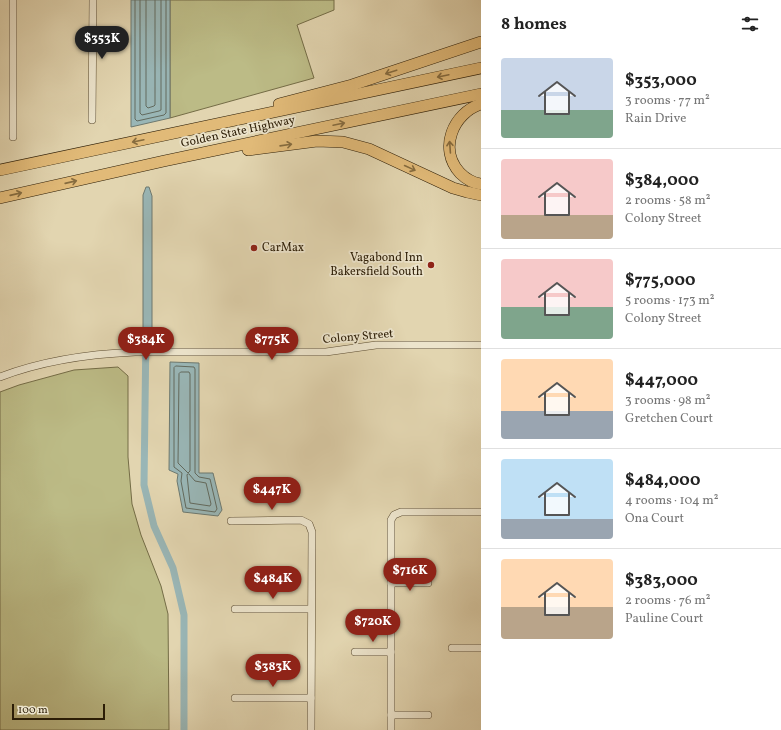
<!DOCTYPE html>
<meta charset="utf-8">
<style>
:root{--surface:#fff;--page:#f6f6f6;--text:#222;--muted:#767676;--line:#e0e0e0;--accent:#8f2418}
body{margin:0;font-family:Vollkorn,serif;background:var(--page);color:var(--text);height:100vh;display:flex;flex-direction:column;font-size:15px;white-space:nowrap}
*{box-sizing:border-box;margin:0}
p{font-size:13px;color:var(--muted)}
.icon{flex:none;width:22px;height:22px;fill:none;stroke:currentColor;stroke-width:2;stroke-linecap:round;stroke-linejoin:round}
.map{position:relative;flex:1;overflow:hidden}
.panel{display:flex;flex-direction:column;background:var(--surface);width:300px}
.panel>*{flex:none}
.scale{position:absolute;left:12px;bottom:10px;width:93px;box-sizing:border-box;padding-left:4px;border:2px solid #2c1d06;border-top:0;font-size:11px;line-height:14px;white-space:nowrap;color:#2c1d06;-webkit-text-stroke:3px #ece4cc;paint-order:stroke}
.price{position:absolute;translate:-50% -34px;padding:0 9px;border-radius:14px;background:var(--accent);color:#fff;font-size:13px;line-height:26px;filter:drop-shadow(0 1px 2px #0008)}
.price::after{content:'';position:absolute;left:50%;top:24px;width:12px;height:9px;margin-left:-6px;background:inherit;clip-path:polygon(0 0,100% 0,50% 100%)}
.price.on{background:#222;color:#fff}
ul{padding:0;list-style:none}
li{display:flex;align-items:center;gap:12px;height:100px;padding:0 20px}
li+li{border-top:1px solid var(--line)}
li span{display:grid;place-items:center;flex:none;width:112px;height:80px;border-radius:4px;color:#555}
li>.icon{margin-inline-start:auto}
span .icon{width:48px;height:48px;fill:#fffc;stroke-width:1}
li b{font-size:17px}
h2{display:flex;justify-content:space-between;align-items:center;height:48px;padding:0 20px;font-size:17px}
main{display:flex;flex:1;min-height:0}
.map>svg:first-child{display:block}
</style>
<main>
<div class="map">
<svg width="481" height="730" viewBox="0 0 481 730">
<rect width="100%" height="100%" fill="#e2d5b0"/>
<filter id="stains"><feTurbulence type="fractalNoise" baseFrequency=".005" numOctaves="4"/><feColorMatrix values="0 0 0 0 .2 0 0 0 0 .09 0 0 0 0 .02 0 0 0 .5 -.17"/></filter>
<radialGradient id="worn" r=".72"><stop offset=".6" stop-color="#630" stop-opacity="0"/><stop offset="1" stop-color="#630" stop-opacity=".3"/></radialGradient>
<g fill="#bcbb86" stroke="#746c46">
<polygon points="170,0 334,0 334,10 297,25 314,78 170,118"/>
<polygon points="118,367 128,376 128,457 132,504 141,535 161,586 168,614 169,730 0,730 0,392 19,385 74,370"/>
</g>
<g fill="#99b6b6" stroke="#6d7970">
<polygon points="131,0 170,0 170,118 131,127"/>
<polygon points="146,187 149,187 152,196 152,341 143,340 143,195"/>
<polygon points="170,362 199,363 199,473 213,473 222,510 218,516 183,512 177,481 178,474 169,470"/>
</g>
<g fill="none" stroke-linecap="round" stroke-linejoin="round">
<g stroke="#626a5e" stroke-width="1">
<polyline points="135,0 135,119 137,121 164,115 166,113 166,0"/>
<polyline points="140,0 140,113 142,115 159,111 161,110 161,0"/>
<polyline points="146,0 146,106 148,108 154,106 155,105 155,0"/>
<polygon points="176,366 194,367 195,369 195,473 199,477 210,479 217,509 215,512 186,508 181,481 182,473 174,467 174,368"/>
<polygon points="181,372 189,372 190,374 190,471 188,473 178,463 179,374"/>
<polygon points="189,474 195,481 206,483 211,504 210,506 190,503 187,475"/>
</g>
<polyline stroke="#99b6b6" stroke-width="7" points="146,331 144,485 154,526 173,568 184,615 184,730"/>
<defs>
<g id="minor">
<polyline points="92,120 93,0"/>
<polyline points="13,137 13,0"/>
<path d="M0,377C44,360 89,354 135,352H326L376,345H481"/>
<polyline points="231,521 301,520 309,524 312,532 311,730"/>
<polyline points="391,583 428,583"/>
<polyline points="235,609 311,609"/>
<polyline points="452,648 481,648"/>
<polyline points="355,652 391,652"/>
<polyline points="235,698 311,698"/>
<polyline points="391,715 428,715"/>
<polyline points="391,730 391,520 394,515 401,512 481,512"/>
</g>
<g id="highway">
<polyline points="279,104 352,85 481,42"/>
<path d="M481,104C453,113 438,149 460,173C466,179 472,183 481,184"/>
<polyline points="248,150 317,141 343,142 369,149 453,188 467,192 481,195"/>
<polyline points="0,170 481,68"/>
<polyline points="0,198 164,161 481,94"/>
</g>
</defs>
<use href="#minor" stroke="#5a4b30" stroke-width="8"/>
<use href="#highway" stroke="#2c1d06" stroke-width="12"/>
<use href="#minor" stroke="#ece4cc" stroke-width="7"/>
<use href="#highway" stroke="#e1ba78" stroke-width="11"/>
</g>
<defs><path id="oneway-shaft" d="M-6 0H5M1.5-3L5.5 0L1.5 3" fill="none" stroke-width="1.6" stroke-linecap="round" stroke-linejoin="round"/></defs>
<g stroke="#866c3f">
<use href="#oneway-shaft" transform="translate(391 72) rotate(162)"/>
<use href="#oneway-shaft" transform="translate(443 76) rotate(168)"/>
<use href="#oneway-shaft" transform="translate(339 124) rotate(-12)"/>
<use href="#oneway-shaft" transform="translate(138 141) rotate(168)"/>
<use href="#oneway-shaft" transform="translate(286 145) rotate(-8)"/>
<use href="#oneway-shaft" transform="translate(450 147) rotate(-94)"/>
<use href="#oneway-shaft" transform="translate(410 168) rotate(25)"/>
<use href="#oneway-shaft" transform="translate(71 182) rotate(-13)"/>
<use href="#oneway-shaft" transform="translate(16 194) rotate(-13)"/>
</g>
<g fill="#8f2418" stroke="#ece4cc" stroke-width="1.5">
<circle cx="254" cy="248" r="4"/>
<circle cx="431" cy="265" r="4"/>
</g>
<g text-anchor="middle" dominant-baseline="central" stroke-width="3.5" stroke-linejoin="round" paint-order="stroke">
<g font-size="12" fill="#2c1d06" stroke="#ece4cc">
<text transform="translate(238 132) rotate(-12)">Golden State Highway</text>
<text transform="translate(358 337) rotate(-5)">Colony Street</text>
</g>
<g font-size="12" fill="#2c1d06" stroke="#ece4cc" text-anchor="start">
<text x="262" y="248">CarMax</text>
<text x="423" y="258" text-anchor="end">Vagabond Inn<tspan x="423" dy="14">Bakersfield South</tspan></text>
</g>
</g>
<rect width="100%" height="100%" filter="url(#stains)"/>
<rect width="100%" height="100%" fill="url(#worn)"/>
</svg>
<div class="scale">100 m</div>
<b class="price on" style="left:102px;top:60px">$353K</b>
<b class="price" style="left:146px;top:361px">$384K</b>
<b class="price" style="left:272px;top:361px">$775K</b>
<b class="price" style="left:272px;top:511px">$447K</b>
<b class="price" style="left:410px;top:592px">$716K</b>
<b class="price" style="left:273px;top:600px">$484K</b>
<b class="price" style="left:373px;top:643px">$720K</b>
<b class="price" style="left:273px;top:688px">$383K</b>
</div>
<section class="panel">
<h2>8 homes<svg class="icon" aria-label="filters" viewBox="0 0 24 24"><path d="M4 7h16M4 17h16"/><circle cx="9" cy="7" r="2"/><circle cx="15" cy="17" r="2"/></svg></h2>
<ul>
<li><span style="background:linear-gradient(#c9d6e8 65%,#7fa58c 0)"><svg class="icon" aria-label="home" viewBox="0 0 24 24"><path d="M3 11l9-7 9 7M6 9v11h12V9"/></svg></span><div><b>$353,000</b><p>3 rooms · 77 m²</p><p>Rain Drive</p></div></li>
<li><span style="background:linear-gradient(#f6c9c9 70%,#b9a48a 0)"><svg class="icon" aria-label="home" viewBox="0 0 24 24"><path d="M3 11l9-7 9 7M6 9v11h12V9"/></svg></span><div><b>$384,000</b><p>2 rooms · 58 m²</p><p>Colony Street</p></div></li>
<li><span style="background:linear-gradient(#f6c9c9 60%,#7fa58c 0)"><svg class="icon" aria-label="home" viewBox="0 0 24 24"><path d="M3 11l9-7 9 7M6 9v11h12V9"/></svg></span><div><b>$775,000</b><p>5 rooms · 173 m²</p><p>Colony Street</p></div></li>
<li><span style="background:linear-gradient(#ffd9b3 65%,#9aa5b1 0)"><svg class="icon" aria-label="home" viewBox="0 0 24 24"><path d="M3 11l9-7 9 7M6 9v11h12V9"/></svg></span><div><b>$447,000</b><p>3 rooms · 98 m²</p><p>Gretchen Court</p></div></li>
<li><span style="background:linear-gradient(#bfe0f5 75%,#9aa5b1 0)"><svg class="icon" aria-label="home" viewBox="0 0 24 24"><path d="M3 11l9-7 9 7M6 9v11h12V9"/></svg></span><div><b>$484,000</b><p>4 rooms · 104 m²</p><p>Ona Court</p></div></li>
<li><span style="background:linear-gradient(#ffd9b3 60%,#b9a48a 0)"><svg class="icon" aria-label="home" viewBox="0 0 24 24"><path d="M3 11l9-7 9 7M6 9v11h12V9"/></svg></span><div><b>$383,000</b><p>2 rooms · 76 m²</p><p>Pauline Court</p></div></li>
</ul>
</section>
</main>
